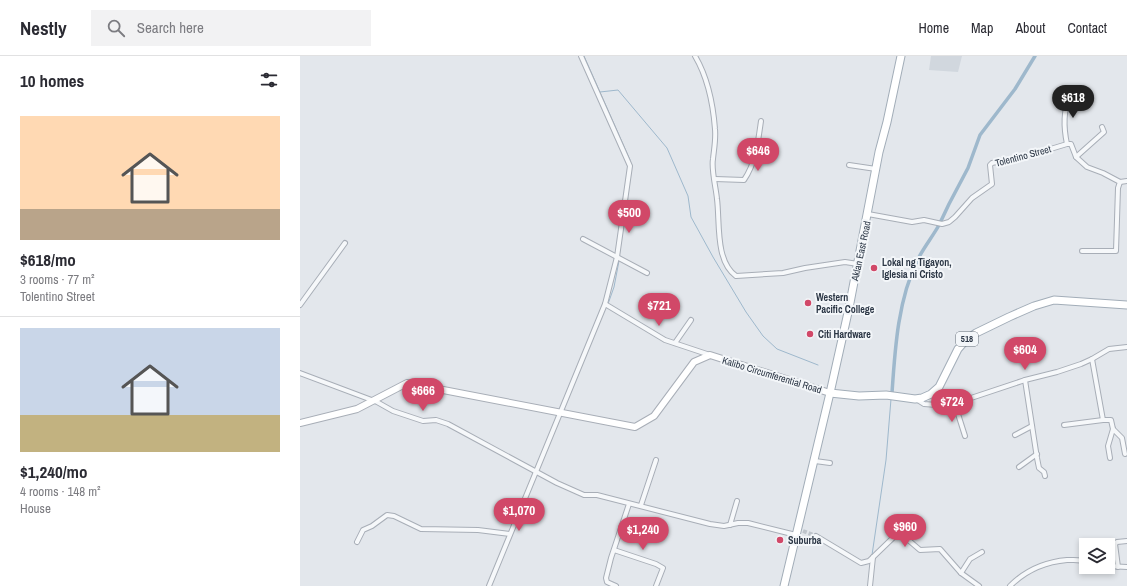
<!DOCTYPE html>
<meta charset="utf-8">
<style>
:root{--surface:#fff;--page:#f2f2f3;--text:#2b2b33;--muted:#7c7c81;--line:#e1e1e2;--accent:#d14868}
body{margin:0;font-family:"Archivo Narrow",sans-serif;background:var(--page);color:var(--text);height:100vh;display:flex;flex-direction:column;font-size:15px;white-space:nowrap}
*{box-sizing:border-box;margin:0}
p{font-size:13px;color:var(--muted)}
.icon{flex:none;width:22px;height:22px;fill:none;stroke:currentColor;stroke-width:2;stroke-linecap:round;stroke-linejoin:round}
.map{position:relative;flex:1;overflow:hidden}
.panel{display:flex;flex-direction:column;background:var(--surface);width:300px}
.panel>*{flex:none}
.buttons{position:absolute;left:779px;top:482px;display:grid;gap:8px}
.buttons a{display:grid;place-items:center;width:36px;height:36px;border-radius:0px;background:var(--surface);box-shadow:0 2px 6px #0003;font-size:20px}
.price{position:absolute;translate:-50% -34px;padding:0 9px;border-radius:14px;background:var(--accent);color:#fff;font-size:13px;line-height:26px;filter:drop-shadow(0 1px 2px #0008)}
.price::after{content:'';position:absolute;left:50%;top:24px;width:12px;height:9px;margin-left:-6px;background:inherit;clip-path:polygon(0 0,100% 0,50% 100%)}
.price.on{background:#222;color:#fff}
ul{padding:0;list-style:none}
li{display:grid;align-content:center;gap:8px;height:212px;padding:0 20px}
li+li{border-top:1px solid var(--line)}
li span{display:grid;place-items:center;height:124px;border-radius:0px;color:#555}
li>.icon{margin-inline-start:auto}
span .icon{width:72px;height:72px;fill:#fffc;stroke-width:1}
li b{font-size:17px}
h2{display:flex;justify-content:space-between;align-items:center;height:48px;padding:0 20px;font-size:17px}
header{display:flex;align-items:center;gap:24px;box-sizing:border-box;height:56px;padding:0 20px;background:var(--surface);border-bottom:1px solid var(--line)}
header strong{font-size:19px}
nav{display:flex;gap:22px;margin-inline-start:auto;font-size:14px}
.search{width:280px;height:36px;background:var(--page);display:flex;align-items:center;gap:10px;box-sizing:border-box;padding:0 14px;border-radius:0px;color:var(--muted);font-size:15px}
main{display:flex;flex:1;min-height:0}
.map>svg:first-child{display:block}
</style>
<header>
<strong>Nestly</strong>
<div class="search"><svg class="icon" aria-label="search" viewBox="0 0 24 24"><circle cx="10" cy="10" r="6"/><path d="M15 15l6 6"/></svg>Search here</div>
<nav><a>Home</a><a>Map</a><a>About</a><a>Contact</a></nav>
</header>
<main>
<section class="panel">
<h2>10 homes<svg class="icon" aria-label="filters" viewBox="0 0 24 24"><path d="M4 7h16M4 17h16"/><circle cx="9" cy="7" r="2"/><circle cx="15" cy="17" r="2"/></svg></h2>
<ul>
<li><span style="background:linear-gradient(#ffd9b3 75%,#b9a48a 0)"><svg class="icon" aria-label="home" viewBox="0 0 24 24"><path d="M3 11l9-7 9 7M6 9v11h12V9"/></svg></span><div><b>$618/mo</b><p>3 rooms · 77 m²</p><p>Tolentino Street</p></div></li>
<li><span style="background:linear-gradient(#c9d6e8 70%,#c2b280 0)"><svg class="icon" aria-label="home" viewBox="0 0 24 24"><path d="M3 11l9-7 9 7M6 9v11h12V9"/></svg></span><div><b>$1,240/mo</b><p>4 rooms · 148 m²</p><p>House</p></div></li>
</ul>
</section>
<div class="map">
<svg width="827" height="530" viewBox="0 0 827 530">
<rect width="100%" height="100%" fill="#e3e7ec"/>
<polygon fill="#d1d7de" points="631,0 662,0 658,16 629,14"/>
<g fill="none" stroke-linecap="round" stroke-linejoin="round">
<g stroke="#9eb8cc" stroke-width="1">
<polyline points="284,0 330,104"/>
<polyline points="300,36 318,34 367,92 388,140 391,161 413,201 446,256 463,280 477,293 518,309"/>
<polyline points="319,200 320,194"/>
<polyline points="308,248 314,231 319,205"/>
<polyline points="572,499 586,404 591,343"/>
</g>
<g stroke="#9eb8cc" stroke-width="3.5">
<polyline points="640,167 649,148 668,112 680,79 715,33 735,0"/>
<path d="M592,337C595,292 598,243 618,203C624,191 633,180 639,169"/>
</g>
<polyline stroke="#bec4cb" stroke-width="4" stroke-dasharray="4 2" stroke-linecap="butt" points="503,475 516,480"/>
<defs>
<g id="street">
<path d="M395,0C408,22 413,47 415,73C416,83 414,93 413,103C411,113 416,132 417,143C420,166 415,205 436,220L483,217L505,212L545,206L558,208"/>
<path d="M767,88C763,69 764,56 769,38"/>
<polyline points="776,101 804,76 802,71"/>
<polyline points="549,109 576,113"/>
<path d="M415,123L444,124C456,106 458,86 461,65"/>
<polyline points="568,158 612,166 624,164 642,168 649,166 655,161 672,142 692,128 690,109 692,107 734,98 767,88 771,88 776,101 787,111 803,117 820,126 827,125"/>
<polyline points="283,183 347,217"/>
<polyline points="782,195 816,195 818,132 820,126"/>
<polyline points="305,248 365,284 410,299"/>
<polyline points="0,249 45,187"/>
<polyline points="375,287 391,264"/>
<polyline points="792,303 803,364 811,364 813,373 822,382 825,398"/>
<polyline points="0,317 77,346 93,355 123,365 136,364 148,368 257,427 284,439 297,439 410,468 424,470 438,467 448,467 496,479"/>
<polyline points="725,324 737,402 739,412 744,416 745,420"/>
<polyline points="636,334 637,349"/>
<polyline points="616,343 624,348 637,349 653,348 725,324 757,316 781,308 792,303 809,293 827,291"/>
<polyline points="653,348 658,358 665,380"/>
<polyline points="764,369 803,364"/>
<polyline points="715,379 732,370"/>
<polyline points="810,402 808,390 813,373"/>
<polyline points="515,405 530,407"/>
<polyline points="719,411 737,398"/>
<polyline points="341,449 356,404"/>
<polyline points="430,469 437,445"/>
<polyline points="516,480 561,507 569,505 599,476 620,494 640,493 661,517 679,530"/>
<polyline points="57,486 63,474 72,470 87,459 94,460 121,473 178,474 210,478"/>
<polyline points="314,494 356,508 363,512 356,530"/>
<polyline points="808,510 827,511"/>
<polyline points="818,511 815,488 817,486 827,485"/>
<polyline points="661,517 670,503 682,496"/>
<polyline points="189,530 305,248 317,201 330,110 281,0"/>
<polyline points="316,530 307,526 306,522 311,502 329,448"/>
<polyline points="570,530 573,501"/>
<path d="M710,530C726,514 744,506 767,504C774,504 780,503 786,506"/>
</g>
<polyline id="secondary" points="0,367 57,353 107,327 335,371 354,360 394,306 410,299 530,337"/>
<g id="primary">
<polyline points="530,337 559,340 586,339 615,343 622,342 631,338 639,331 658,293 666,284 676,277 709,261 734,250 754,244 827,249"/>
<polyline points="484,530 530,337 549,252 579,96 587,66 601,0"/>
</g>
</defs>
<use href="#street" stroke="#a8aeb7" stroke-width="6"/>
<use href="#secondary" stroke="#a8aeb7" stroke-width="8"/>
<use href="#primary" stroke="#a2adb8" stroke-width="9"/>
<use href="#street" stroke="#f6f8fa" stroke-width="4"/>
<use href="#secondary" stroke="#fff" stroke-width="6"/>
<use href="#primary" stroke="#fff" stroke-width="7"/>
</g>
<g fill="#d14868" stroke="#f3f6f9" stroke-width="1.5">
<circle cx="574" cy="212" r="4"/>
<circle cx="508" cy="247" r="4"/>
<circle cx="510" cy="278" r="4"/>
<circle cx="480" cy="484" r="4"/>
</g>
<g text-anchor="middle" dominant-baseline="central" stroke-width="4" stroke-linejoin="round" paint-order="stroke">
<rect fill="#f3f6f9" stroke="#67707b" stroke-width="1" x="656" y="276" width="22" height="14" rx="3"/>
<g font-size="9" font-weight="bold" fill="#2b3645">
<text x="667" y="283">518</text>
</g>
<g font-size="10" fill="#2b3645" stroke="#f3f6f9">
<text transform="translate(723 100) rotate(-15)">Tolentino Street</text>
<text transform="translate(561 195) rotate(-78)">Aklan East Road</text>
<text transform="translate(472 319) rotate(17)">Kalibo Circumferential Road</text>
</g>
<g font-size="10" font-weight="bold" fill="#2b3645" stroke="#f3f6f9" text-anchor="start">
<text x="582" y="206">Lokal ng Tigayon,<tspan x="582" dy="12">Iglesia ni Cristo</tspan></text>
<text x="516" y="241">Western<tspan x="516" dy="12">Pacific College</tspan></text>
<text x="518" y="278">Citi Hardware</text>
<text x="488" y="484">Suburba</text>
</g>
</g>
</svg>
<div class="buttons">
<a><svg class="icon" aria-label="layers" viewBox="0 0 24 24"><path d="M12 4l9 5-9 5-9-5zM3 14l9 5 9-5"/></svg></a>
</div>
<b class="price on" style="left:773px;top:63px">$618</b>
<b class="price" style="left:458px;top:116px">$646</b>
<b class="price" style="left:329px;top:178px">$500</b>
<b class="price" style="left:359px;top:271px">$721</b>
<b class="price" style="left:725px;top:315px">$604</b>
<b class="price" style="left:123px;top:356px">$666</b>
<b class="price" style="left:652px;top:367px">$724</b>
<b class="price" style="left:219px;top:476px">$1,070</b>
<b class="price" style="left:605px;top:492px">$960</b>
<b class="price" style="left:343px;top:495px">$1,240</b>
</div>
</main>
